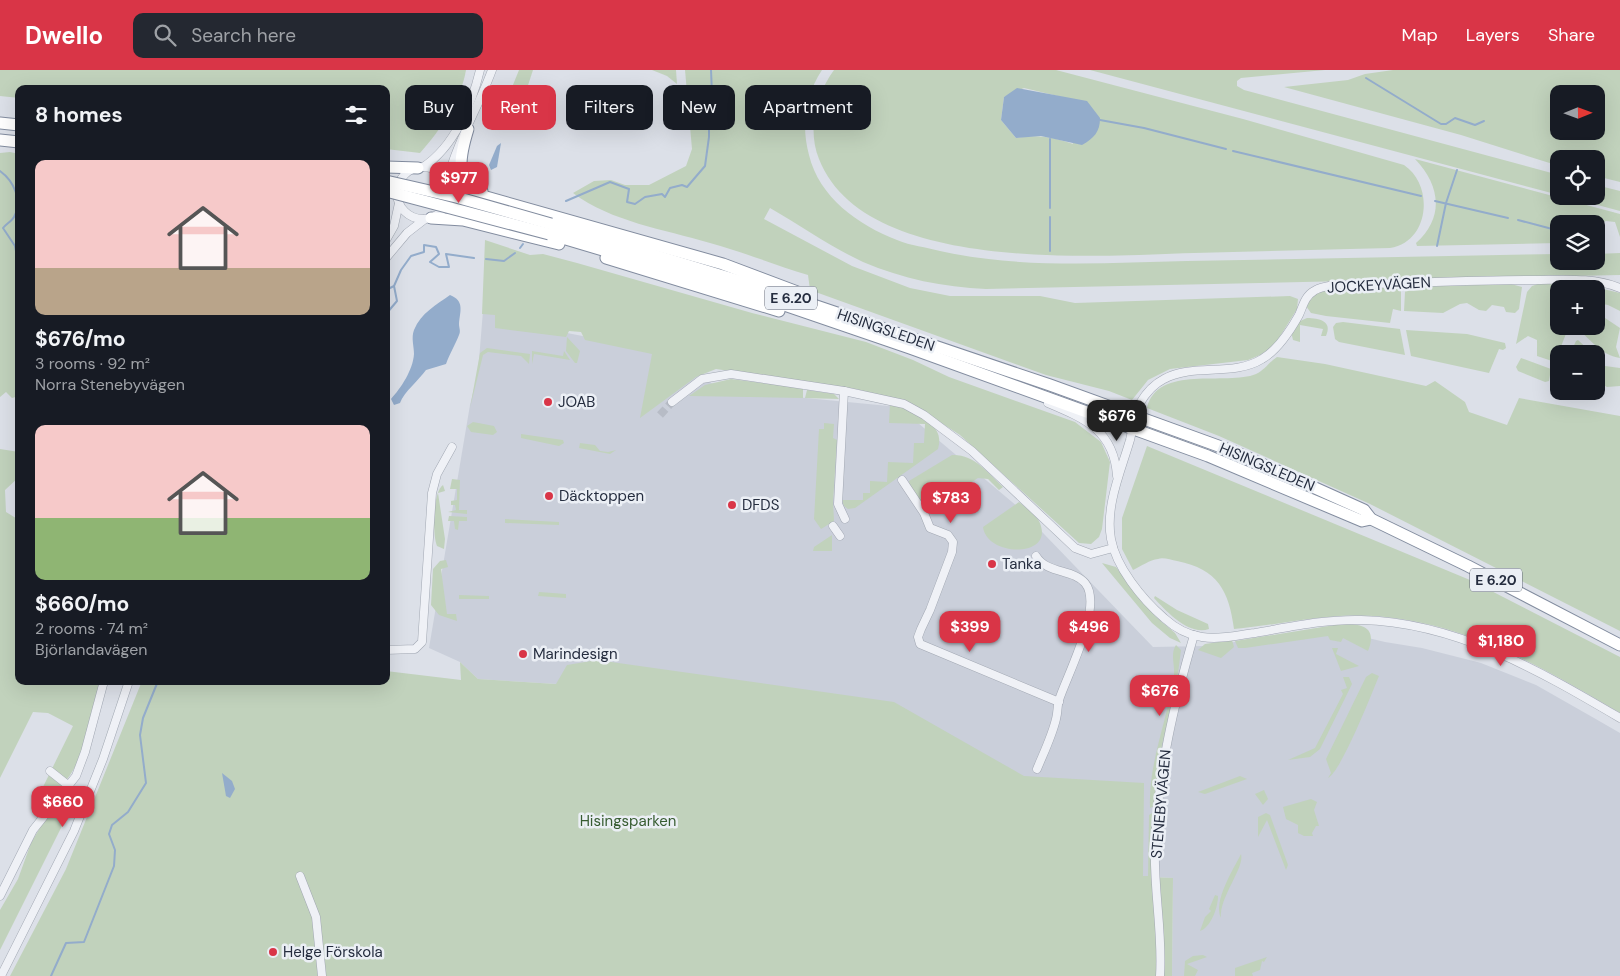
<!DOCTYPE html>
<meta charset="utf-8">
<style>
:root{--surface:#171b24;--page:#242831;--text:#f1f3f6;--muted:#9ea1a6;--accent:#d93547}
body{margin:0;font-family:"DM Sans",sans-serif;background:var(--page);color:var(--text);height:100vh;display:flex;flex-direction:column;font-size:19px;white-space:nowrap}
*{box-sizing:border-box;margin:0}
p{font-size:16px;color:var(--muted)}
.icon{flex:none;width:28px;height:28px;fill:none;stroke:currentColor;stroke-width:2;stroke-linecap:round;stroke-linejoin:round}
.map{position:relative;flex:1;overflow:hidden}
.drawer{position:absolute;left:15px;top:15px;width:375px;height:600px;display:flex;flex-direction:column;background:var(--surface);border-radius:10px;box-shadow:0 5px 20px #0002}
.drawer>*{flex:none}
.guide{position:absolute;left:405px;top:15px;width:475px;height:45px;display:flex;gap:10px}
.needle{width:32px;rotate:89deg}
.controls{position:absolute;left:1550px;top:15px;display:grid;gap:10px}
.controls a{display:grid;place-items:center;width:55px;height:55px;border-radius:10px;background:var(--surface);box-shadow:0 5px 20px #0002;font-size:25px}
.price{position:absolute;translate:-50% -42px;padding:0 11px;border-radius:10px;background:var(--accent);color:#fff;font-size:16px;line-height:32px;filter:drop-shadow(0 1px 2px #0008)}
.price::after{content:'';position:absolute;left:50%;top:30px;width:15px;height:11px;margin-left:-8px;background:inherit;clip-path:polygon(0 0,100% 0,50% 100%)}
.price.current{background:#222;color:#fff}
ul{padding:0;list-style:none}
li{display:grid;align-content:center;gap:10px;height:265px;padding:0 20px}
li span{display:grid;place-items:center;height:155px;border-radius:10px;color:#555}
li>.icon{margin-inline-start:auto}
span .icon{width:90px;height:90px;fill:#fffc;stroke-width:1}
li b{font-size:21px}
h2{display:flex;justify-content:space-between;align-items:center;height:60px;padding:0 20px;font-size:21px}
.chip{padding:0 18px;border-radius:10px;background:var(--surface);box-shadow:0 5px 20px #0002;font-size:18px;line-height:45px}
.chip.current{background:var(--accent);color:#fff}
header{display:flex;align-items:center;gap:30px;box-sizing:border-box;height:70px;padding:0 25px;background:var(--accent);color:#fff}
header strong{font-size:24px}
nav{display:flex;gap:28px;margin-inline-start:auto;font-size:18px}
.search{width:350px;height:45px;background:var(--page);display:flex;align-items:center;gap:12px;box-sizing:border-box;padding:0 18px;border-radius:10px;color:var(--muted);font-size:19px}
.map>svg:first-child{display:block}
</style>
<header>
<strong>Dwello</strong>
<div class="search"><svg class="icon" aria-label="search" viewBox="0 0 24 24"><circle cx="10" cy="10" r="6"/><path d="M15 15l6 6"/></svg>Search here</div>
<nav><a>Map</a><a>Layers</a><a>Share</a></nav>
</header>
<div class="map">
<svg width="1620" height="906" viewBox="0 0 1620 906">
<rect width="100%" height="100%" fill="#dce0e8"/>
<polygon fill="#cacfda" points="483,241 567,263 660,281 723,320 899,337 1018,437 1153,577 1205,576 1330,559 1385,572 1422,578 1481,593 1536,615 1594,648 1620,663 1620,906 1172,906 1173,808 1075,803 557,614 478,609 460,592 429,578 470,335 478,302"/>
<g fill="#c1d2bc" fill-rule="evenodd">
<path d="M0,0H466C461,30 440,61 420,83L386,79V19H19V28L0,26Z"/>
<polygon points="519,0 533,0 517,49 502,42"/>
<polygon points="652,0 676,0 677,14 667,6"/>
<path d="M685,0H822C805,26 801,55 809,85C819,127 858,155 897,170C911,176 926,177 940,181C1022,199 1104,193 1187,191C1311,189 1435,186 1559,184V191H1596V184L1620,183V205L986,219C943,217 903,209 863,192C831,177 801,156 770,138L764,149L852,196L910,218L950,226H1040L1075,233L1290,226L1298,229L1297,239L1274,276L1260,285L1248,290L1170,299L1148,310L1132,330L1109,321L1046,305L810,220L808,205C775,195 743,182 710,173C663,159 612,152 573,123L594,111L611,110L625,115H649L686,96L692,79Z"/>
<path d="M834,0H1056L1243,49L1404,95C1435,116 1429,172 1390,178C1325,180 1259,181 1194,183C1094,186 864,204 819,89C807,59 816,25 834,0ZM1024,18L1062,27L1073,74C1053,67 1037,64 1016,68L1001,50L1004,27Z"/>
<polygon points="1090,0 1325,0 1241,8 1237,11 1237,16 1244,20 1559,105 1559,125"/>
<path d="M1393,0H1620V112L1596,106V89H1559V96L1461,65L1284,17L1348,10L1365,4ZM1559,24H1596V61H1559Z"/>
<polygon points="10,82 19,84 19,326 12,328 6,322 0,327 0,83"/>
<path d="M1415,89L1620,144V167L1615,152L1606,151L1596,156V154H1559L1555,163L1559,166V173L1417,176L1416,173C1445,147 1440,115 1415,89Z"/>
<polygon points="1596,115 1620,121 1620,141 1564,126 1596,126"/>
<polygon points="485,170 530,185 543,184 577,193 752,243 866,272 913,290 949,307 1075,352 1101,372 1110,392 1102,459 1099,467 1091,474 1079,473 960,365 907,331 855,319 716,299 696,307 640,348 652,284 585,270 581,262 569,261 566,267 495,258 495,245 482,244"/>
<polygon points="1511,214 1522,217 1519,239 1515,243 1506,242 1504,237 1492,235 1486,241 1479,240 1467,233 1460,234 1443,243 1404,241 1405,222 1409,217"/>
<polygon points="1538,214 1577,214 1579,219 1559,219 1559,256 1569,256 1555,292 1537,286 1537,270 1528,266 1516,274 1527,222 1532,216"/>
<polygon points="1582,214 1620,223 1620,241 1608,235 1596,233 1596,219 1583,219"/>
<polygon points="1398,217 1401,219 1401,241 1393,239 1390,253 1326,246 1311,243 1306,236 1313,224 1325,219"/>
<path d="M1596,242L1620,258L1616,277L1620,288C1600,285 1590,268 1575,257L1596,256Z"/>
<path d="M1307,248C1319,248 1333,251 1326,266H1321L1323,259L1300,255V272L1293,270L1291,262L1298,252Z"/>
<polygon points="1343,252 1400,259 1405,285 1339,272 1335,269 1333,257 1336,253"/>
<polygon points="1406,260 1467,264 1505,273 1506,278 1503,280 1499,279 1489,303 1411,286"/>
<polygon points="567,267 580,281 577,293 575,293 566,281"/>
<polygon points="1578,270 1593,284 1570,284 1576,271"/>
<polygon points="487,278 530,284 529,294 521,286 488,282 483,285 470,338 480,283"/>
<polygon points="532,281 563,286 564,281 570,290 534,284 532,294"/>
<path d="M1277,287L1325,294L1426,316L1435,311L1465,332L1469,342L1507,355L1519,328L1620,346V561L1370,434L1219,366L1147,338C1157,294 1227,316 1256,304C1265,300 1269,292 1277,287Z"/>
<polygon points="1521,288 1551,299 1549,311 1545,312 1518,301 1516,297"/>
<polygon points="1596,292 1605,296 1620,298 1620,316 1607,317 1596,311"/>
<polygon points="731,309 803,318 803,328 689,326 705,315"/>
<polygon points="807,320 834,324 839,329 805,328"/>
<path d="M890,333C910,340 947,352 938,379L855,438L848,439L844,436L842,430H863V423H870V411L887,412L888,392L913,393L914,373H924L925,354L889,353Z"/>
<polygon points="473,352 494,356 497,362 493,365 471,362 467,356"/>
<polygon points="824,353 834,354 833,368 837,370 833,432 834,451 821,459 814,449 819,359 824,359"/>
<polygon points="521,364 563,370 564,373 559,376 521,368"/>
<polygon points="580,373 595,375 600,381 608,382 616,380 610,384 579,378"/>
<path d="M1147,376L1470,510L1620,587V643C1535,592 1443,540 1340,546C1305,548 1269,556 1234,559C1229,521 1218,499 1177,491C1171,490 1163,487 1158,489C1150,490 1141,496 1133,500L1122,479V448Z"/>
<path d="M0,379L19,382V407L5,420L6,442L19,450V611H100C90,650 86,699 52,724L43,717L73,656L48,643L33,642L0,708Z"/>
<path d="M952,385C974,384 987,402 1003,417L999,420L988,409L978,408L935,436L929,444L911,421L909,411Z"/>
<polygon points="452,409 460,410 459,440 467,440 467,444 448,442 456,440 455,435 451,435 451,431 457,430 457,419 450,419"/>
<path d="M443,415L445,421L438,423L445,469L444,479L437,476C432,464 433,421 443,415Z"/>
<path d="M1019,432C1025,437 1035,444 1039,451C1057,488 987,488 983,457Z"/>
<polygon points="449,446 467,447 467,451 459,451 458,460 455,459 454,451 448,451"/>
<polygon points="505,449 559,452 559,455 505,453"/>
<polygon points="832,465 832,481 813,481 814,477"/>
<polygon points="446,490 448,497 441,499 447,544 456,544 457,551 439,545 431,535 433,499 440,491"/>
<polygon points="1102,493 1116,497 1155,546 1175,563 1181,573 1170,568 1152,553"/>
<polygon points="539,522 566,524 566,528 538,526"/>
<polygon points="459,525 489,526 489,529 459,529"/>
<path d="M1155,526L1177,540L1208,554L1209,559C1189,566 1167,542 1154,528Z"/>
<path d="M1341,554C1361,554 1378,556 1368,581L1343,568L1341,572L1330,570L1328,566L1245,578H1238L1235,571Z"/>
<polygon points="1232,570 1234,577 1221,588 1198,580 1205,574"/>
<path d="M1176,575L1181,580L1178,603L1159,689L1154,736L1150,738C1148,693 1168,649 1174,605C1175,595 1170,584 1176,575Z"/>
<polygon points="1332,578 1338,578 1336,584 1359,596 1341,601"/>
<polygon points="597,590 894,632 1024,706 1144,713 1143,806 1148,806 1149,745 1152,743 1152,807 1173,808 1172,906 10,906 66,799 142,611 386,611 386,601 461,610 460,592 478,609 556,614 567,595"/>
<path d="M1372,603L1379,606C1372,623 1341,702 1328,708L1331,703L1326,689L1366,607Z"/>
<polygon points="1343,607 1349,607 1352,614 1320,679 1310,687 1288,690 1315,678 1343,624 1341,620 1347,618"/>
<polygon points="1240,706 1247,709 1205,724 1198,722"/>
<polygon points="1264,720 1268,729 1263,735 1255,724"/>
<polygon points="1311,729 1317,732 1314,740 1319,756 1316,756 1312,763 1313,766 1304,766 1298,763 1298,755 1286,749 1283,737"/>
<polygon points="60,737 66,737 68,740 64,752 0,880 0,840 18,809 31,773 44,751"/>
<polygon points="1266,743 1270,745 1288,795 1286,800 1267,750 1258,767 1258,747"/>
<path d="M1241,784C1245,798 1219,827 1221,848C1213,831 1233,800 1241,784Z"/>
<path d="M1215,825L1218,826C1218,839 1210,858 1200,861L1205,847L1211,841L1209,839Z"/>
<polygon points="1203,885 1207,887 1187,894 1198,900 1195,906 1184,906 1185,891 1193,886"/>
<polygon points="1267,887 1264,892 1262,891 1260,900 1252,903 1253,906 1235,906 1235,898"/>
</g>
<g fill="#93accb">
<path d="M1017,18L1087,31L1100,48C1100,62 1094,68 1082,75L1041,66L1016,68L1001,50L1004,27Z"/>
<polygon points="501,73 497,97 491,100 489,95 497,76"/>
<path d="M450,225C465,231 460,241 459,254C459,258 461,261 459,265C455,275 450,283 446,294L426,300C419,310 404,322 400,333L394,335L391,329C401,318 413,300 414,284C414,276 411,268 414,260C421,243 436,235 450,225Z"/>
<polygon points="222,703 232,711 235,719 230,728 226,726"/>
</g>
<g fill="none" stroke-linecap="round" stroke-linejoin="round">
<g stroke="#93accb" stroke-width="2">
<polyline points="1366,8 1441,54 1446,54 1455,48 1475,55 1484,51"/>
<polyline points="1100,50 1144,58 1226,79"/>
<polyline points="1233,81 1421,126"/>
<path d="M0,101C14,111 23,131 14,147C12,151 6,154 3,158L15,176L19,197"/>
<polyline points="566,131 610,112 629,119 627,132 635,134 645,127 662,124 665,127 670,118 682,115 687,117 705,96 709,67 709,51 718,35 712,24 711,0"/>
<polyline points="1435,131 1508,148"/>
<polyline points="1050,138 1050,69"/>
<polyline points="1518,150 1556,160"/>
<polyline points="1437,176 1446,133 1457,100"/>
<polyline points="520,178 523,174"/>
<polyline points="1050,181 1050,147"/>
<polyline points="486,189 504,191 515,183"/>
<polyline points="388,219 394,216"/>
<polyline points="386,244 397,231 394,216 401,200 411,186 424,182 424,175 436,177 439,184 430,192 439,197 449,197 446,184 474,188"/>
<polyline points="51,906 66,873 84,872 114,796 115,780 109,764 112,755 128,742 146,713 140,665 143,648 158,611"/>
</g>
<polyline stroke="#b7bcc6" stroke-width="8" stroke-dasharray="8 4" stroke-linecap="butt" points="660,345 672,332"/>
<defs>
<g id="minor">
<circle cx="423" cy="123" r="26"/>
<path d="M423,97C454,77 472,34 480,0"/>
<path d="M447,111C457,72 478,38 492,0"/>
<polyline points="386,170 394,156 399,133"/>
<polyline points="386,188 407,163 425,149"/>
<path d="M1620,218C1593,207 1563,210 1534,210C1467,210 1399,214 1332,215C1326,217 1319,217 1314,221C1305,226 1303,236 1299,245C1290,261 1278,280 1262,289C1233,307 1193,293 1164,309C1154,314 1146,323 1140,333C1134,343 1133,358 1130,370C1121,401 1105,436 1111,469C1116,497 1142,529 1164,548C1175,558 1188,565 1202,567C1220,570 1238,565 1255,563C1290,557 1325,549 1361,550C1456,552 1540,601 1620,648"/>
<polyline points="844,321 838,434 845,449"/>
<polyline points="672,332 702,309 731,304 844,321 904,334 924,345 972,381 1075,478 1091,484 1113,478"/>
<path d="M1048,333C1086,349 1114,361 1117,406"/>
<polyline points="902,410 924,443 930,458 948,465 953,472 952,482 930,540 921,559 918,567 920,574 1059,632"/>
<polyline points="833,456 840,466"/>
<path d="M1036,486C1047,504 1073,499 1085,513C1104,536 1067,605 1059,630C1057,636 1058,642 1056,649C1052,666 1044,682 1037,699"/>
<polyline points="386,580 415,579 422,572 432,423 437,404 452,377"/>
<polyline points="50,701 69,716"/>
<polyline points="300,806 316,847 322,906"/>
<polyline points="0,826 33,760 76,706 85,682 104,611"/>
<polyline points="1,906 74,761 103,689 129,611"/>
<path d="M1160,906C1163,862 1153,818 1155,773C1158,702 1174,634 1194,565"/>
</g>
<g id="highway">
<polyline points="0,53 19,55"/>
<path d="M468,59C461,82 452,112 482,121"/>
<polyline points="0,70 19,72"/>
<polyline points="386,97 418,98"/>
<polyline points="448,114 465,121 723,194 808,226"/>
<polyline points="431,148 463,150 559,174"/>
<polyline points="551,154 766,219 1050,315 1235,382 1364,440 1371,449 1468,496 1620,575"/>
<polyline points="549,164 764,228 910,278 1208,386 1362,451 1371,449"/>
<polyline points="606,188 779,241"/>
</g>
</defs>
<use href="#minor" stroke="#a1a7b2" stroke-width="9"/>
<use href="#highway" stroke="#828c9f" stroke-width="13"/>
<use href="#minor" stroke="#eff1f6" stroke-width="8"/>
<use href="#highway" stroke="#fff" stroke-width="11"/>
<defs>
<g id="highway-bridge">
<polyline points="386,111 456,127 551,154"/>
<polyline points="386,121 549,164"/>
</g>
</defs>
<use href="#highway-bridge" stroke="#828c9f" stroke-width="13" stroke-linecap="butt"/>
<use href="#highway-bridge" stroke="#fff" stroke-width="11"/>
</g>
<g fill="#d93547" stroke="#ebeff5" stroke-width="2">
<circle cx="548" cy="332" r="5"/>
<circle cx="549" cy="426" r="5"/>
<circle cx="732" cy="435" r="5"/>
<circle cx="992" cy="494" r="5"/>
<circle cx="523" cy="584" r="5"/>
<circle cx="273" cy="882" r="5"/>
</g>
<g text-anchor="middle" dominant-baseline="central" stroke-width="5" stroke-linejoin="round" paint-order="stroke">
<g fill="#ebeff5" stroke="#606776" stroke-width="1">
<rect x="765" y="216.5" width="52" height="23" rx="4"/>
<rect x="1470" y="498.5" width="52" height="23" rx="4"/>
</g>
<g font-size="14" font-weight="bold" fill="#252d3f">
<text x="791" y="228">E 6.20</text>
<text x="1496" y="510">E 6.20</text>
</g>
<g font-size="15" fill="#252d3f" stroke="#ebeff5">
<text transform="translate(1379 215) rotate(-3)">JOCKEYVÄGEN</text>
<text transform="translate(886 260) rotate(19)">HISINGSLEDEN</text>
<text transform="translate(1267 397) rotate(23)">HISINGSLEDEN</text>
<text transform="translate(1161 734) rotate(-85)">STENEBYVÄGEN</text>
</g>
<g font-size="15" fill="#252d3f" stroke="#ebeff5" text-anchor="start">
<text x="558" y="332">JOAB</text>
<text x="559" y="426">Däcktoppen</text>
<text x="742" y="435">DFDS</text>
<text x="1002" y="494">Tanka</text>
<text x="533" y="584">Marindesign</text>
<text x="283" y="882">Helge Förskola</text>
</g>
<g font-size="15" fill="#375c31" stroke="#ebeff5">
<text x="628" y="751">Hisingsparken</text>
</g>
</g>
</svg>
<div class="controls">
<a><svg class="needle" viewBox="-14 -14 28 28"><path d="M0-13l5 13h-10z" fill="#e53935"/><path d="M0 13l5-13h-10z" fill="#9ea1a6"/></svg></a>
<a><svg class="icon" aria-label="locate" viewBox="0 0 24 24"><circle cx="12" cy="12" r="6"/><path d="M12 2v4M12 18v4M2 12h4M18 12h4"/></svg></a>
<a><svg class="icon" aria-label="layers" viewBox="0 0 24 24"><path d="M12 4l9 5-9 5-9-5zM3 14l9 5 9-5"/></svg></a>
<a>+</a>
<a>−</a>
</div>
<b class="price" style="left:459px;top:134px">$977</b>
<b class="price current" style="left:1117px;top:372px">$676</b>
<b class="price" style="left:951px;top:454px">$783</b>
<b class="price" style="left:970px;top:583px">$399</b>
<b class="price" style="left:1089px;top:583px">$496</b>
<b class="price" style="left:1501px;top:597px">$1,180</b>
<b class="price" style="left:1160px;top:647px">$676</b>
<b class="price" style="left:63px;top:758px">$660</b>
<div class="guide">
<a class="chip">Buy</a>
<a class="chip current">Rent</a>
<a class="chip">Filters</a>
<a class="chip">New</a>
<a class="chip">Apartment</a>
</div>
<section class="drawer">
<h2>8 homes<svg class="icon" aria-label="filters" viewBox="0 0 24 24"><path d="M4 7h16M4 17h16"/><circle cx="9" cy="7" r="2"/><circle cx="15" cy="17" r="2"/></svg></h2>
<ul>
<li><span style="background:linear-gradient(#f6c9c9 70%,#b9a48a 0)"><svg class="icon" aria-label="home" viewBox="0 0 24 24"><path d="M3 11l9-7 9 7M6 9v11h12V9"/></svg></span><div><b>$676/mo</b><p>3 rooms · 92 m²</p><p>Norra Stenebyvägen</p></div></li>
<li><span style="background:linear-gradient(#f6c9c9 60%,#8fb573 0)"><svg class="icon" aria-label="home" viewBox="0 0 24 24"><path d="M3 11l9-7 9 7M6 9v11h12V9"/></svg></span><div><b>$660/mo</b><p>2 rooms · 74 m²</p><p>Björlandavägen</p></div></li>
</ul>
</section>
</div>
